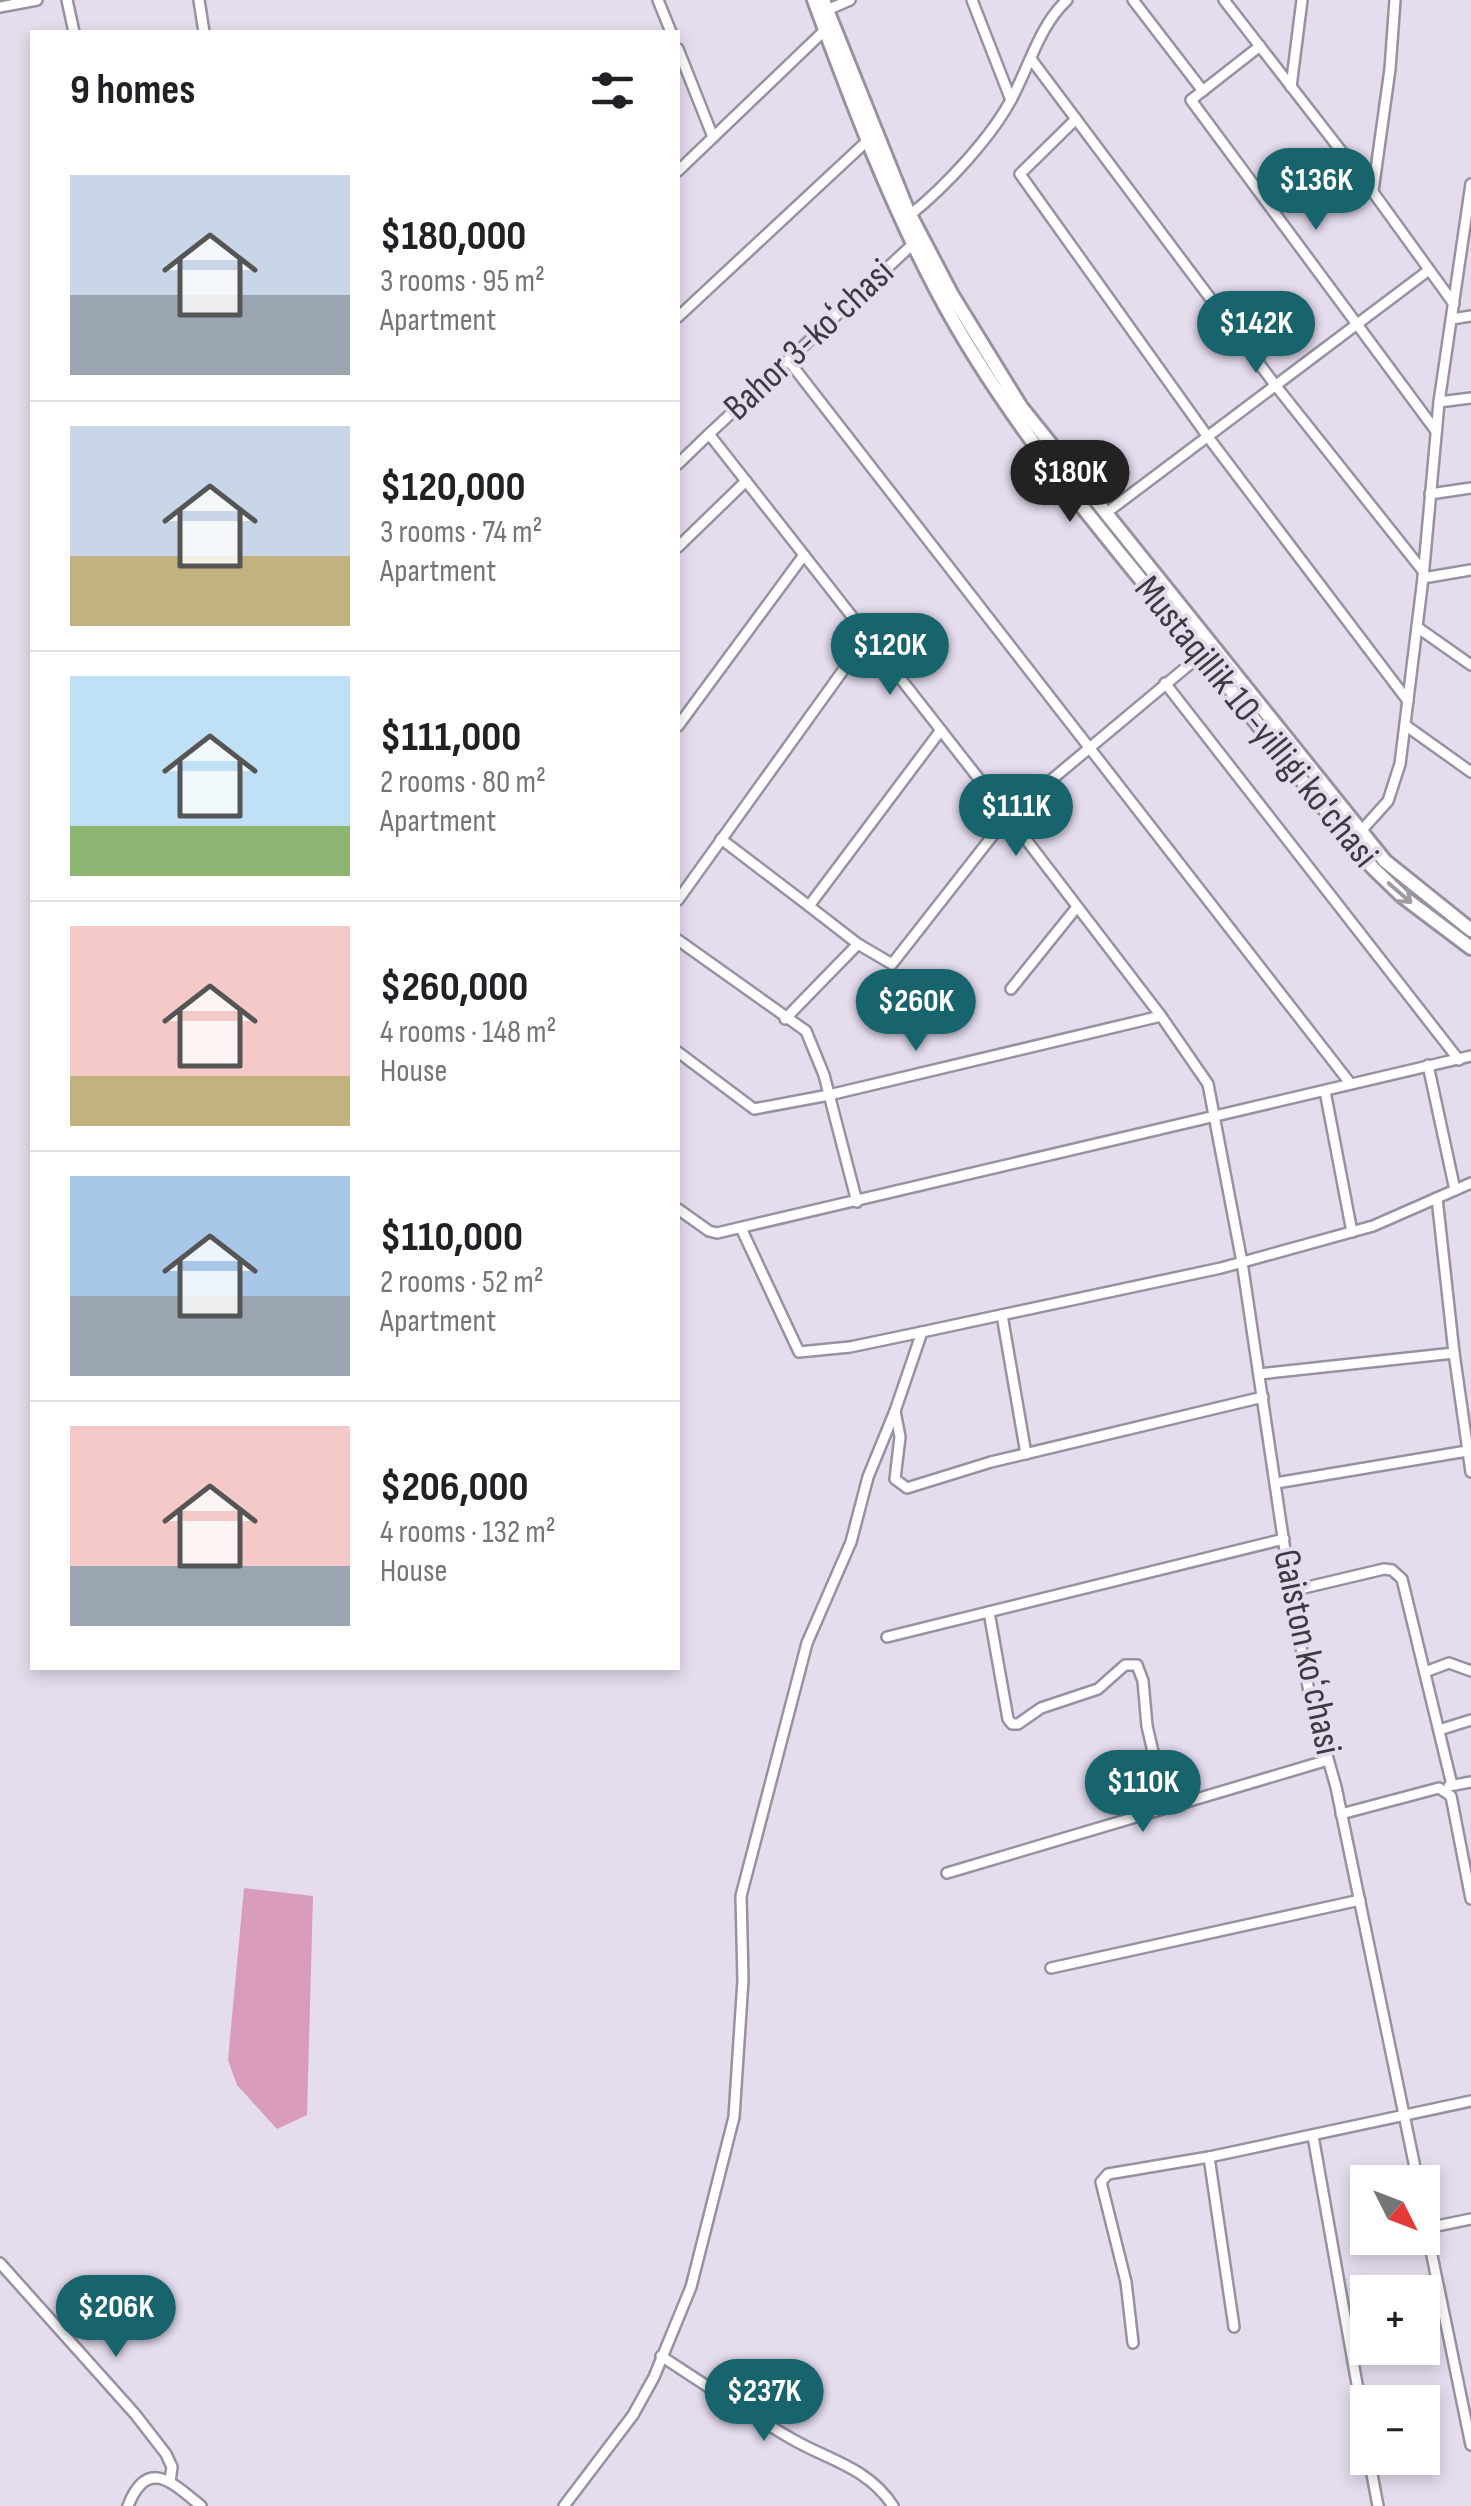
<!DOCTYPE html>
<meta charset="utf-8">
<style>
:root{--surface:#fff;--page:#f2f2f2;--text:#202124;--muted:#757577;--line:#e0e0e0;--accent:#17646c}
body{margin:0;font-family:"Sofia Sans Condensed",sans-serif;background:var(--page);color:var(--text);height:100vh;display:flex;flex-direction:column;font-size:38px;white-space:nowrap}
*{box-sizing:border-box;margin:0}
p{font-size:32px;color:var(--muted)}
.icon{flex:none;width:55px;height:55px;fill:none;stroke:currentColor;stroke-width:2;stroke-linecap:round;stroke-linejoin:round}
.map{position:relative;flex:1;overflow:hidden}
.drawer{position:absolute;left:30px;top:30px;width:650px;height:1640px;display:flex;flex-direction:column;background:var(--surface);border-radius:0px;box-shadow:0 5px 15px #0003}
.drawer>*{flex:none}
.needle{width:65px;rotate:132deg}
.controls{position:absolute;left:1350px;top:2165px;display:grid;gap:20px}
.controls a{display:grid;place-items:center;width:90px;height:90px;border-radius:0px;background:var(--surface);box-shadow:0 5px 15px #0003;font-size:50px}
.price{position:absolute;translate:-50% -85px;padding:0 22px;border-radius:35px;background:var(--accent);color:#fff;font-size:32px;line-height:65px;filter:drop-shadow(0 2px 5px #0008)}
.price::after{content:'';position:absolute;left:50%;top:60px;width:30px;height:22px;margin-left:-15px;background:inherit;clip-path:polygon(0 0,100% 0,50% 100%)}
.price.current{background:#222;color:#fff}
ul{padding:0;list-style:none}
li{display:flex;align-items:center;gap:30px;height:250px;padding:0 40px}
li+li{border-top:2px solid var(--line)}
li span{display:grid;place-items:center;flex:none;width:280px;height:200px;border-radius:0px;color:#555}
li>.icon{margin-inline-start:auto}
span .icon{width:120px;height:120px;fill:#fffc;stroke-width:1}
li b{font-size:42px}
h2{display:flex;justify-content:space-between;align-items:center;height:120px;padding:0 40px;font-size:42px}
.map>svg:first-child{display:block}
</style>
<div class="map">
<svg width="1471" height="2506" viewBox="0 0 1471 2506">
<rect width="100%" height="100%" fill="#e5dcee"/>
<polygon fill="#d99dbb" points="244,1888 313,1896 307,2115 277,2129 237,2085 228,2060"/>
<g fill="none" stroke-linecap="round" stroke-linejoin="round">
<defs>
<g id="minor">
<polyline points="67,0 74,32"/>
<polyline points="199,0 204,32"/>
<polyline points="658,0 671,32"/>
<polyline points="972,0 1011,100"/>
<polyline points="1133,0 1203,91"/>
<polyline points="1224,0 1373,192 1454,304"/>
<polyline points="0,7 37,0"/>
<polyline points="827,10 850,0"/>
<polyline points="1260,46 1191,100 1436,431"/>
<polyline points="678,49 713,137"/>
<polyline points="1031,59 1276,386 1423,571"/>
<polyline points="1291,87 1302,0"/>
<polyline points="1076,119 1020,174 1208,437 1408,701"/>
<polyline points="678,171 825,30"/>
<polyline points="1373,191 1390,69 1395,0"/>
<path d="M910,215C945,187 993,136 1013,96C1030,64 1040,25 1067,0"/>
<polyline points="678,317 866,142"/>
<polyline points="1452,319 1471,316"/>
<polyline points="788,360 1350,1083"/>
<polyline points="1439,402 1471,398"/>
<polyline points="678,464 709,434"/>
<polyline points="1430,494 1471,488"/>
<polyline points="1106,513 1429,270"/>
<polyline points="678,547 746,481"/>
<polyline points="804,555 1008,816 892,964 858,944"/>
<polyline points="1423,578 1471,570"/>
<polyline points="1417,627 1471,665"/>
<polyline points="1202,654 1008,816 1161,1016 1208,1084 1242,1262 1291,1591 1309,1692 1336,1787 1418,2182"/>
<polyline points="1165,683 1459,1060"/>
<polyline points="1405,725 1471,772"/>
<polyline points="678,726 804,555 709,434 914,243"/>
<polyline points="1361,831 1388,801 1400,764 1423,578 1439,402 1471,184"/>
<polyline points="721,839 809,906 941,730"/>
<polyline points="678,900 867,637"/>
<polyline points="678,940 806,1031 824,1075 857,1202"/>
<polyline points="1011,989 1077,907"/>
<polyline points="785,1019 858,944 809,906"/>
<polyline points="678,1052 754,1109 829,1095 1161,1016"/>
<polyline points="1428,1065 1455,1190"/>
<polyline points="1325,1091 1352,1232"/>
<polyline points="1437,1198 1454,1353"/>
<polyline points="678,1209 709,1231 717,1233 1471,1056"/>
<polyline points="741,1228 799,1352 850,1347 922,1332"/>
<polyline points="1002,1315 1026,1454"/>
<polyline points="1259,1374 1454,1353 1471,1472"/>
<polyline points="895,1411 900,1437 895,1479 907,1488 991,1462 1263,1397"/>
<polyline points="1276,1483 1467,1451"/>
<polyline points="1291,1591 1384,1569 1392,1570 1402,1579 1452,1785"/>
<polyline points="989,1612 1008,1719 1012,1724 1018,1724 1041,1708 1098,1689 1125,1665 1137,1665 1143,1681 1147,1726 1166,1808"/>
<polyline points="887,1637 1284,1539"/>
<polyline points="1425,1672 1449,1663 1471,1671"/>
<polyline points="1439,1730 1471,1720"/>
<polyline points="1449,1786 1471,1782"/>
<polyline points="1341,1814 1439,1788 1451,1796 1471,1899"/>
<polyline points="947,1873 1328,1760"/>
<polyline points="1051,1968 1360,1900"/>
<polyline points="1313,2136 1368,2446"/>
<polyline points="1209,2157 1234,2327"/>
<polyline points="1422,2207 1471,2445"/>
<polyline points="1427,2228 1471,2219"/>
<polyline points="0,2263 135,2414 166,2454 172,2467 170,2481"/>
<polyline points="1133,2343 1126,2282 1101,2182 1108,2174 1209,2157 1471,2101"/>
<path d="M661,2356C704,2384 747,2413 792,2439C828,2460 869,2468 893,2506"/>
<polyline points="1369,2458 1378,2506"/>
<path d="M128,2506C147,2457 172,2482 201,2506"/>
<polyline points="564,2506 633,2415 654,2377 691,2287 734,2117 743,1980 741,1896 807,1643 851,1542 868,1477 895,1411 922,1332 1221,1268 1373,1226 1471,1183"/>
</g>
<g id="secondary">
<path d="M814,0C851,100 888,199 938,293C1007,423 1105,535 1197,648C1257,721 1312,796 1373,868L1402,896L1471,948"/>
<polyline points="823,0 907,209 952,295 1021,407 1385,861 1471,930"/>
</g>
</defs>
<use href="#minor" stroke="#9991a2" stroke-width="14"/>
<use href="#secondary" stroke="#9991a2" stroke-width="18"/>
<use href="#minor" stroke="#fff" stroke-width="9"/>
<use href="#secondary" stroke="#fff" stroke-width="12"/>
</g>
<defs><path id="oneway-shaft" d="M-6 0H5M1.5-3L5.5 0L1.5 3" fill="none" stroke-width="1.6" stroke-linecap="round" stroke-linejoin="round" transform="scale(2.5)"/></defs>
<use stroke="#9e9ca0" href="#oneway-shaft" transform="translate(1400 893) rotate(41)"/>
<g text-anchor="middle" dominant-baseline="central" stroke-width="8" stroke-linejoin="round" paint-order="stroke">
<g font-size="38" fill="#3e3a41" stroke="#e5dcee">
<text transform="translate(809 340) rotate(-43)">Bahor 3-koʻchasi</text>
<text transform="translate(1256 722) rotate(51)">Mustaqillik 10-yilligi ko'chasi</text>
<text transform="translate(1307 1652) rotate(78)">Gaiston koʻchasi</text>
</g>
</g>
</svg>
<div class="controls">
<a><svg class="needle" viewBox="-14 -14 28 28"><path d="M0-13l5 13h-10z" fill="#e53935"/><path d="M0 13l5-13h-10z" fill="#757577"/></svg></a>
<a>+</a>
<a>−</a>
</div>
<b class="price" style="left:1316px;top:233px">$136K</b>
<b class="price" style="left:1256px;top:376px">$142K</b>
<b class="price current" style="left:1070px;top:525px">$180K</b>
<b class="price" style="left:890px;top:698px">$120K</b>
<b class="price" style="left:1016px;top:859px">$111K</b>
<b class="price" style="left:916px;top:1054px">$260K</b>
<b class="price" style="left:1143px;top:1835px">$110K</b>
<b class="price" style="left:116px;top:2360px">$206K</b>
<b class="price" style="left:764px;top:2444px">$237K</b>
<section class="drawer">
<h2>9 homes<svg class="icon" aria-label="filters" viewBox="0 0 24 24"><path d="M4 7h16M4 17h16"/><circle cx="9" cy="7" r="2"/><circle cx="15" cy="17" r="2"/></svg></h2>
<ul>
<li><span style="background:linear-gradient(#c9d6e8 60%,#9aa5b1 0)"><svg class="icon" aria-label="home" viewBox="0 0 24 24"><path d="M3 11l9-7 9 7M6 9v11h12V9"/></svg></span><div><b>$180,000</b><p>3 rooms · 95 m²</p><p>Apartment</p></div></li>
<li><span style="background:linear-gradient(#c9d6e8 65%,#c2b280 0)"><svg class="icon" aria-label="home" viewBox="0 0 24 24"><path d="M3 11l9-7 9 7M6 9v11h12V9"/></svg></span><div><b>$120,000</b><p>3 rooms · 74 m²</p><p>Apartment</p></div></li>
<li><span style="background:linear-gradient(#bfe0f5 75%,#8fb573 0)"><svg class="icon" aria-label="home" viewBox="0 0 24 24"><path d="M3 11l9-7 9 7M6 9v11h12V9"/></svg></span><div><b>$111,000</b><p>2 rooms · 80 m²</p><p>Apartment</p></div></li>
<li><span style="background:linear-gradient(#f6c9c9 75%,#c2b280 0)"><svg class="icon" aria-label="home" viewBox="0 0 24 24"><path d="M3 11l9-7 9 7M6 9v11h12V9"/></svg></span><div><b>$260,000</b><p>4 rooms · 148 m²</p><p>House</p></div></li>
<li><span style="background:linear-gradient(#a9c7e8 60%,#9aa5b1 0)"><svg class="icon" aria-label="home" viewBox="0 0 24 24"><path d="M3 11l9-7 9 7M6 9v11h12V9"/></svg></span><div><b>$110,000</b><p>2 rooms · 52 m²</p><p>Apartment</p></div></li>
<li><span style="background:linear-gradient(#f6c9c9 70%,#9aa5b1 0)"><svg class="icon" aria-label="home" viewBox="0 0 24 24"><path d="M3 11l9-7 9 7M6 9v11h12V9"/></svg></span><div><b>$206,000</b><p>4 rooms · 132 m²</p><p>House</p></div></li>
</ul>
</section>
</div>
